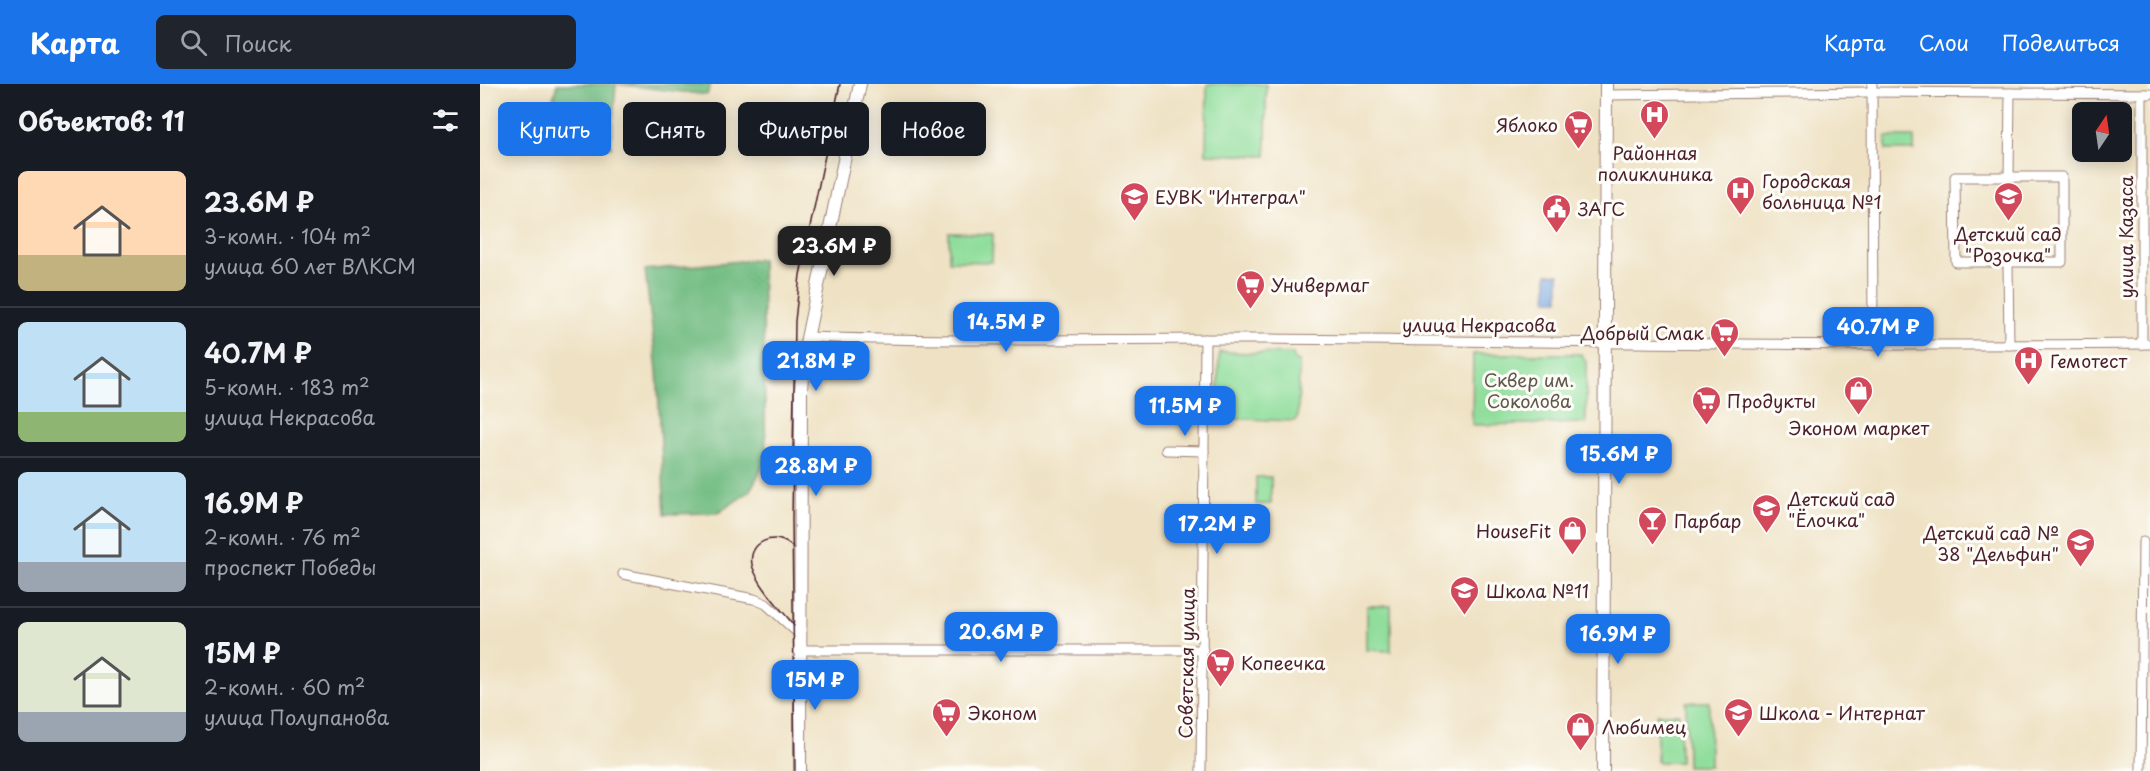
<!DOCTYPE html>
<html lang="ru">
<meta charset="utf-8">
<style>
:root{--surface:#171b24;--page:#20242c;--text:#f1f3f6;--muted:#9ea1a6;--line:#363941;--accent:#1a73e8}
body{margin:0;font-family:"Playpen Sans",sans-serif;background:var(--page);color:var(--text);height:100vh;display:flex;flex-direction:column;font-size:22px;white-space:nowrap}
*{box-sizing:border-box;margin:0}
p{font-size:20px;color:var(--muted)}
.icon{flex:none;width:33px;height:33px;fill:none;stroke:currentColor;stroke-width:2;stroke-linecap:round;stroke-linejoin:round}
.map{position:relative;flex:1;overflow:hidden}
.side{display:flex;flex-direction:column;background:var(--surface);width:480px}
.side>*{flex:none}
.guide{position:absolute;left:18px;top:18px;width:570px;height:54px;display:flex;gap:12px}
.needle{width:39px;rotate:13deg}
.fabs{position:absolute;left:1592px;top:18px;display:grid;gap:12px}
.fabs a{display:grid;place-items:center;width:60px;height:60px;border-radius:9px;background:var(--surface);box-shadow:0 3px 15px #0003;font-size:30px}
.price{position:absolute;translate:-50% -51px;padding:0 14px;border-radius:12px;background:var(--accent);color:#fff;font-size:20px;line-height:39px;filter:drop-shadow(0 2px 3px #0008)}
.price::after{content:'';position:absolute;left:50%;top:36px;width:18px;height:14px;margin-left:-9px;background:inherit;clip-path:polygon(0 0,100% 0,50% 100%)}
.price.active{background:#222;color:#fff}
ul{padding:0;list-style:none}
li{display:flex;align-items:center;gap:18px;height:150px;padding:0 18px}
li+li{border-top:2px solid var(--line)}
li span{display:grid;place-items:center;flex:none;width:168px;height:120px;border-radius:9px;color:#555}
li>.icon{margin-inline-start:auto}
span .icon{width:72px;height:72px;fill:#fffc;stroke-width:1}
li b{font-size:26px}
h2{display:flex;justify-content:space-between;align-items:center;height:72px;padding:0 18px;font-size:26px}
.tag{padding:0 21px;border-radius:9px;background:var(--surface);box-shadow:0 3px 15px #0003;font-size:21px;line-height:54px}
.tag.active{background:var(--accent);color:#fff}
header{display:flex;align-items:center;gap:36px;box-sizing:border-box;height:84px;padding:0 30px;background:var(--accent);color:#fff}
header strong{font-size:28px}
nav{display:flex;gap:33px;margin-inline-start:auto;font-size:21px}
.search{width:420px;height:54px;background:var(--page);display:flex;align-items:center;gap:15px;box-sizing:border-box;padding:0 21px;border-radius:9px;color:var(--muted);font-size:22px}
main{display:flex;flex:1;min-height:0}
.map>svg:first-child{display:block}
</style>
<header>
<strong>Карта</strong>
<div class="search"><svg class="icon" aria-label="search" viewBox="0 0 24 24"><circle cx="10" cy="10" r="6"/><path d="M15 15l6 6"/></svg>Поиск</div>
<nav><a>Карта</a><a>Слои</a><a>Поделиться</a></nav>
</header>
<main>
<section class="side">
<h2>Объектов: 11<svg class="icon" aria-label="filters" viewBox="0 0 24 24"><path d="M4 7h16M4 17h16"/><circle cx="9" cy="7" r="2"/><circle cx="15" cy="17" r="2"/></svg></h2>
<ul>
<li><span style="background:linear-gradient(#ffd9b3 70%,#c2b280 0)"><svg class="icon" aria-label="home" viewBox="0 0 24 24"><path d="M3 11l9-7 9 7M6 9v11h12V9"/></svg></span><div><b>23.6M ₽</b><p>3-комн. · 104 m²</p><p>улица 60 лет ВЛКСМ</p></div></li>
<li><span style="background:linear-gradient(#bfe0f5 75%,#8fb573 0)"><svg class="icon" aria-label="home" viewBox="0 0 24 24"><path d="M3 11l9-7 9 7M6 9v11h12V9"/></svg></span><div><b>40.7M ₽</b><p>5-комн. · 183 m²</p><p>улица Некрасова</p></div></li>
<li><span style="background:linear-gradient(#bfe0f5 75%,#9aa5b1 0)"><svg class="icon" aria-label="home" viewBox="0 0 24 24"><path d="M3 11l9-7 9 7M6 9v11h12V9"/></svg></span><div><b>16.9M ₽</b><p>2-комн. · 76 m²</p><p>проспект Победы</p></div></li>
<li><span style="background:linear-gradient(#dfe7d0 75%,#9aa5b1 0)"><svg class="icon" aria-label="home" viewBox="0 0 24 24"><path d="M3 11l9-7 9 7M6 9v11h12V9"/></svg></span><div><b>15M ₽</b><p>2-комн. · 60 m²</p><p>улица Полупанова</p></div></li>
</ul>
</section>
<div class="map">
<svg width="1670" height="687" viewBox="0 0 1670 687">
<rect width="100%" height="100%" fill="#fdfcf7"/>
<filter id="ink" filterUnits="userSpaceOnUse"><feTurbulence type="fractalNoise" baseFrequency=".0167" numOctaves="2"/><feDisplacementMap in="SourceGraphic" scale="12" xChannelSelector="R" yChannelSelector="G"/><feConvolveMatrix kernelMatrix="1 2 1 2 8 2 1 2 1" color-interpolation-filters="sRGB"/></filter>
<filter id="wash" filterUnits="userSpaceOnUse"><feTurbulence type="fractalNoise" baseFrequency=".008" numOctaves="4" result="noise"/><feDisplacementMap in="SourceGraphic" scale="24" xChannelSelector="R" yChannelSelector="G"/><feGaussianBlur stdDeviation="1.35" result="paint"/><feColorMatrix in="noise" values="0 0 0 0 0 0 0 0 0 0 0 0 0 0 0 0 0 1.4 0 .05"/><feComposite in="paint" operator="in"/></filter>
<g filter="url(#wash)">
<rect width="100%" height="100%" fill="#efe2c4"/>
<g fill="#91de9c" stroke="#6e7e64" stroke-width="1.5">
<polygon points="727,0 786,0 786,72 726,70"/>
<rect x="1406" y="53" width="28" height="13"/>
<polygon points="469,149 513,150 512,178 469,177"/>
<polygon points="739,268 813,270 814,276 819,278 818,333 814,337 737,334"/>
<polygon points="993,270 1101,270 1106,278 1106,339 992,341"/>
<rect x="776" y="393" width="15" height="27"/>
<polygon points="887,522 911,522 911,567 887,566"/>
<polygon points="1206,618 1229,618 1230,682 1207,682"/>
<polygon points="1177,630 1199,630 1200,678 1177,678"/>
</g>
<g fill="#74bd84" stroke="#5f6e58" stroke-width="1.5">
<polygon points="77,0 231,0 227,11 136,0 131,64 110,61 69,30"/>
<polygon points="282,175 286,377 269,408 238,429 185,430 177,286 165,186"/>
</g>
<rect fill="#74a6e0" stroke="#5f6286" stroke-width="1.5" x="1067" y="190" width="12" height="26"/>
</g>
<g filter="url(#ink)">
<g fill="none" stroke-linecap="round" stroke-linejoin="round">
<defs>
<g id="minor">
<polyline points="1392,0 1393,261"/>
<polyline points="1662,10 1662,260"/>
<polyline points="1126,11 1392,8 1670,10"/>
<polygon points="1475,93 1582,93 1582,178 1476,178"/>
<polyline points="1529,93 1530,9"/>
<polyline points="1528,179 1529,261"/>
<path d="M328,253C481,259 634,254 787,255C1081,258 1376,263 1670,260"/>
<polyline points="686,366 724,367"/>
<polyline points="143,490 274,515 286,520 320,551"/>
<polyline points="320,566 723,566"/>
<polyline points="721,687 725,255"/>
<polyline points="1661,687 1663,458"/>
</g>
<g id="tertiary">
<polyline points="320,687 321,306 324,269 380,0"/>
<polyline points="1123,687 1126,0"/>
</g>
</defs>
<use href="#minor" stroke="#9c8078" stroke-width="11"/>
<use href="#tertiary" stroke="#9c8078" stroke-width="14"/>
<use href="#minor" stroke="#fff" stroke-width="9"/>
<use href="#tertiary" stroke="#fff" stroke-width="12"/>
<g stroke="#4a1f2b" stroke-width="1.5">
<path d="M313,464C297,445 264,458 273,484C281,505 301,524 314,542"/>
<polyline points="315,687 312,435 315,237 320,191 360,0"/>
</g>
</g>
</g>
<defs>
<symbol id="hospital-pin" viewBox="-11 -11 22 30"><path d="M0 17L-7.5 6A9.5 9.5 0 1 1 7.5 6Z" fill="#d1495b" stroke="#fdfcf7"/><path d="M-5-5h3v3.5h4V-5h3V5h-3V1.5h-4V5h-3Z" fill="#fff"/></symbol>
<symbol id="supermarket-pin" viewBox="-11 -11 22 30"><path d="M0 17L-7.5 6A9.5 9.5 0 1 1 7.5 6Z" fill="#d1495b" stroke="#fdfcf7"/><path d="M-6-5.5h2.5l.6 2H6L4.5 2H-2.5L-4.4-4H-6ZM-1.5 3.2a1.3 1.3 0 1 0 .1 0ZM3 3.2a1.3 1.3 0 1 0 .1 0Z" fill="#fff"/></symbol>
<symbol id="school-pin" viewBox="-11 -11 22 30"><path d="M0 17L-7.5 6A9.5 9.5 0 1 1 7.5 6Z" fill="#d1495b" stroke="#fdfcf7"/><path d="M0-5L7-2L0 1L-7-2ZM-4 1L0 2.5L4 1V4Q0 6-4 4Z" fill="#fff"/></symbol>
<symbol id="civic-pin" viewBox="-11 -11 22 30"><path d="M0 17L-7.5 6A9.5 9.5 0 1 1 7.5 6Z" fill="#d1495b" stroke="#fdfcf7"/><path d="M-.6-6.5H3V-4.5H.6V-3L4-1V1h2V6H-6V1h2V-1L-.6-3ZM-1.2 2.5V6h2.4V2.5Z" fill="#fff"/></symbol>
<symbol id="shop-pin" viewBox="-11 -11 22 30"><path d="M0 17L-7.5 6A9.5 9.5 0 1 1 7.5 6Z" fill="#d1495b" stroke="#fdfcf7"/><path d="M-5-2.5h2.3a2.7 3.5 0 0 1 5.4 0H5L5.5 6h-11ZM-1.5-2.5h3a1.5 2.3 0 0 0-3 0Z" fill="#fff"/></symbol>
<symbol id="bar-pin" viewBox="-11 -11 22 30"><path d="M0 17L-7.5 6A9.5 9.5 0 1 1 7.5 6Z" fill="#d1495b" stroke="#fdfcf7"/><path d="M-6-5H6L.8 .8V4.5H3.5V6h-7V4.5H-.8V.8Z" fill="#fff"/></symbol>
</defs>
<g fill-rule="evenodd">
<use href="#hospital-pin" x="1158" y="14" width="33" height="45"/>
<use href="#supermarket-pin" x="1082" y="24" width="33" height="45"/>
<use href="#hospital-pin" x="1244" y="90" width="33" height="45"/>
<use href="#school-pin" x="638" y="96" width="33" height="45"/>
<use href="#school-pin" x="1512" y="96" width="33" height="45"/>
<use href="#civic-pin" x="1060" y="108" width="33" height="45"/>
<use href="#supermarket-pin" x="754" y="184" width="33" height="45"/>
<use href="#supermarket-pin" x="1228" y="232" width="33" height="45"/>
<use href="#hospital-pin" x="1532" y="260" width="33" height="45"/>
<use href="#shop-pin" x="1362" y="290" width="33" height="45"/>
<use href="#supermarket-pin" x="1210" y="300" width="33" height="45"/>
<use href="#school-pin" x="1270" y="408" width="33" height="45"/>
<use href="#bar-pin" x="1156" y="420" width="33" height="45"/>
<use href="#shop-pin" x="1076" y="430" width="33" height="45"/>
<use href="#school-pin" x="1584" y="442" width="33" height="45"/>
<use href="#school-pin" x="968" y="490" width="33" height="45"/>
<use href="#supermarket-pin" x="724" y="562" width="33" height="45"/>
<use href="#supermarket-pin" x="450" y="612" width="33" height="45"/>
<use href="#school-pin" x="1242" y="612" width="33" height="45"/>
<use href="#shop-pin" x="1084" y="626" width="33" height="45"/>
</g>
<g text-anchor="middle" dominant-baseline="central" stroke-width="6" stroke-linejoin="round" paint-order="stroke">
<g font-size="18" fill="#4a1f2b" stroke="#fdfcf7" text-anchor="start">
<text x="1078" y="40" text-anchor="end">Яблоко</text>
<text x="1175" y="68" text-anchor="middle">Районная<tspan x="1175" dy="21">поликлиника</tspan></text>
<text x="1282" y="96">Городская<tspan x="1282" dy="21">больница №1</tspan></text>
<text x="675" y="112">ЕУВК "Интеграл"</text>
<text x="1098" y="124">ЗАГС</text>
<text x="1528" y="149" text-anchor="middle">Детский сад<tspan x="1528" dy="21">"Розочка"</tspan></text>
<text x="791" y="200">Универмаг</text>
<text x="1224" y="248" text-anchor="end">Добрый Смак</text>
<text x="1570" y="276">Гемотест</text>
<text x="1247" y="316">Продукты</text>
<text x="1379" y="343" text-anchor="middle">Эконом маркет</text>
<text x="1308" y="414">Детский сад<tspan x="1308" dy="21">"Ёлочка"</tspan></text>
<text x="1194" y="436">Парбар</text>
<text x="1071" y="446" text-anchor="end">HouseFit</text>
<text x="1579" y="448" text-anchor="end">Детский сад №<tspan x="1579" dy="21">38 "Дельфин"</tspan></text>
<text x="1006" y="506">Школа №11</text>
<text x="761" y="578">Копеечка</text>
<text x="488" y="628">Эконом</text>
<text x="1279" y="628">Школа - Интернат</text>
<text x="1122" y="642">Любимец</text>
</g>
<g font-size="18" fill="#4a1f2b" stroke="#fdfcf7">
<text transform="translate(1645 153) rotate(-90)">улица Казаса</text>
<text x="999" y="240">улица Некрасова</text>
<text transform="translate(706 579) rotate(-89)">Советская улица</text>
</g>
<g font-size="18" fill="#5f584d" stroke="#fdfcf7">
<text x="1049" y="295">Сквер им.<tspan x="1049" dy="21">Соколова</tspan></text>
</g>
</g>
</svg>
<div class="fabs">
<a><svg class="needle" viewBox="-14 -14 28 28"><path d="M0-13l5 13h-10z" fill="#e53935"/><path d="M0 13l5-13h-10z" fill="#9ea1a6"/></svg></a>
</div>
<b class="price active" style="left:354px;top:193px">23.6M ₽</b>
<b class="price" style="left:526px;top:269px">14.5M ₽</b>
<b class="price" style="left:1398px;top:274px">40.7M ₽</b>
<b class="price" style="left:336px;top:308px">21.8M ₽</b>
<b class="price" style="left:705px;top:353px">11.5M ₽</b>
<b class="price" style="left:1139px;top:401px">15.6M ₽</b>
<b class="price" style="left:336px;top:413px">28.8M ₽</b>
<b class="price" style="left:737px;top:471px">17.2M ₽</b>
<b class="price" style="left:521px;top:579px">20.6M ₽</b>
<b class="price" style="left:1138px;top:581px">16.9M ₽</b>
<b class="price" style="left:335px;top:627px">15M ₽</b>
<div class="guide">
<a class="tag active">Купить</a>
<a class="tag">Снять</a>
<a class="tag">Фильтры</a>
<a class="tag">Новое</a>
</div>
</div>
</main>
